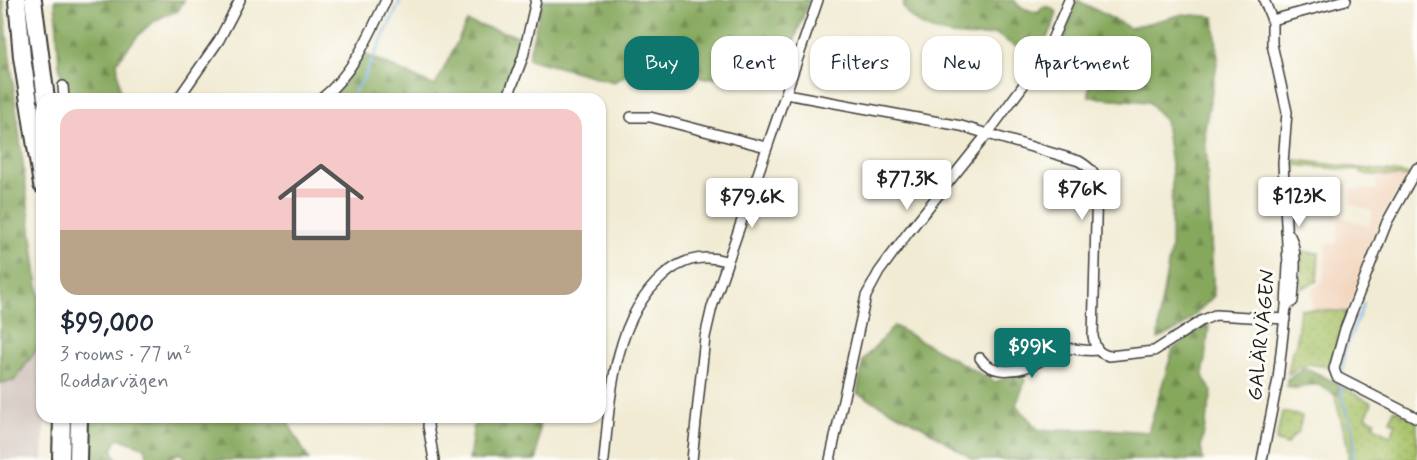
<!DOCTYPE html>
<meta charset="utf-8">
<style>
:root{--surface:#fff;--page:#f6f6f7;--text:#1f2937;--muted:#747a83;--line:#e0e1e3;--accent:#0f766e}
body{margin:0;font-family:Mynerve,sans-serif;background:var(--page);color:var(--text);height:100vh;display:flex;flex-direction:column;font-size:22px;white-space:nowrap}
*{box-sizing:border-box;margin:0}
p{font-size:20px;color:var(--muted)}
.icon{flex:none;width:33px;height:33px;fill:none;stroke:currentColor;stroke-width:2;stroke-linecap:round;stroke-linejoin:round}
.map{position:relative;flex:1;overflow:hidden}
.drawer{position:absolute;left:36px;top:93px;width:570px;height:330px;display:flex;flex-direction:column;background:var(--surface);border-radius:18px;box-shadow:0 2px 4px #0004}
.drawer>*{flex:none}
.hud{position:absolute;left:624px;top:36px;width:570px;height:54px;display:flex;gap:12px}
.price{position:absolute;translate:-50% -51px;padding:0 14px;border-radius:6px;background:#fff;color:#222;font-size:20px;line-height:39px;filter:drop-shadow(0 2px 3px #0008)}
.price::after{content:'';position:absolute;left:50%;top:36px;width:18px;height:14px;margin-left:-9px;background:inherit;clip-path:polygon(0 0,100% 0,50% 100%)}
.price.active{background:var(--accent);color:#fff}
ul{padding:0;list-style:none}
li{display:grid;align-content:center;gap:12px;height:318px;padding:0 24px}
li+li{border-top:2px solid var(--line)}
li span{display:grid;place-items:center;height:186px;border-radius:18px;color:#555}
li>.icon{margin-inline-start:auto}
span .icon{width:108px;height:108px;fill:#fffc;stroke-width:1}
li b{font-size:26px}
.chip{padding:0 21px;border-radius:18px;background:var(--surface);box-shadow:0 2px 4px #0004;font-size:21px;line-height:54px}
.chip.active{background:var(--accent);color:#fff}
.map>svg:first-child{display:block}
</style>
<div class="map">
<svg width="1417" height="460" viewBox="0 0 1417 460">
<defs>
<pattern id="grass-dots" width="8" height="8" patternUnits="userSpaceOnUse" patternTransform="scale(1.5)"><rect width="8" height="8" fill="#a8c269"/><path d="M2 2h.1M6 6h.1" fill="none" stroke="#90a65a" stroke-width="1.8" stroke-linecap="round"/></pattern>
<pattern id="forest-firs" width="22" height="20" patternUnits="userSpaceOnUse" patternTransform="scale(1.5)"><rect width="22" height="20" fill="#86a85d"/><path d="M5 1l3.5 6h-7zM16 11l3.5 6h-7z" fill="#6d884c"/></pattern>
</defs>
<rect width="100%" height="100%" fill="#fdfcf7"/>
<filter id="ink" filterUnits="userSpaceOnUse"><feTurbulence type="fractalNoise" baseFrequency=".0167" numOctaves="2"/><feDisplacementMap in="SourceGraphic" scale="12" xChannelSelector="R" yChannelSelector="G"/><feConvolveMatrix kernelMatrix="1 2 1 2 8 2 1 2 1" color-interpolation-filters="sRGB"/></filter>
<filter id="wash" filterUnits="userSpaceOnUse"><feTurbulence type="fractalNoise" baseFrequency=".008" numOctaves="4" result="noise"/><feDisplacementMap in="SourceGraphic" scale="24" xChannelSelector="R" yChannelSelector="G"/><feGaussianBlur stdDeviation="1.35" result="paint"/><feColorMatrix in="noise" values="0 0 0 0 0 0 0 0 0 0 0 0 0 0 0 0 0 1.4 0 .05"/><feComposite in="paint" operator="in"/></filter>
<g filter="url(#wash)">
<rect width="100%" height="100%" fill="#f1ebd3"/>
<polygon fill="#f2d5bd" points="1374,173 1408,177 1384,214 1347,312 1312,310 1313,288 1319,285 1324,277 1326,243 1337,244 1339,216 1368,226 1373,212 1350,204 1351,189 1376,190 1378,176"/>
<polygon fill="#cfc1ba" points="42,342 42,417 45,417 43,460 0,460 0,383 14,381"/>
<g fill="url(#grass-dots)" stroke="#626f42" stroke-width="1.5">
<polygon points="1287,159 1410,174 1408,177 1361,174 1361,171 1296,165 1293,190 1287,189"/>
<polygon points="1303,252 1319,253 1317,281 1301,289 1301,255"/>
<polygon points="1300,309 1347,312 1329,367 1308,364 1288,374 1292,351 1296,345"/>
<path d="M1342,387L1372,403L1366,417L1375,421L1373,426L1390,436L1396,424L1390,421L1394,409L1417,422V460H1353C1355,448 1356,437 1352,426C1348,413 1341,401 1342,387Z"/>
<path d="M1339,392L1352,429L1353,440L1351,460H1348C1349,437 1338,417 1335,395Z"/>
<polygon points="1282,412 1302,416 1298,434 1294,435 1287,445 1276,441"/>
</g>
<g fill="url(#forest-firs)" stroke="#51623c" stroke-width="1.5">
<polygon points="0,0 3,0 42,318 42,342 14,381 0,383"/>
<path d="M55,0H184L178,11C146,20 136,38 117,62L121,99H66L59,65Z"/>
<polygon points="542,0 809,0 782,75 701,78 671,57 645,52 630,73 614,82 528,59"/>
<path d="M904,0H1014L1020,7L1038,13L1042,7H1050L1057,12L1052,29L1042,46C1019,50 1014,47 996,34C966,40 919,36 903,7Z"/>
<polygon points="1077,0 1130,28 1183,14 1214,17 1218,59 1205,128 1214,296 1181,328 1158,339 1160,310 1171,248 1172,172 1165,121 1149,102 1089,97 1089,62 1061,49"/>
<polygon points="467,22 522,37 517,61 503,99 326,99 338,91 364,54 435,86"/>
<polygon points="894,326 995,382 1023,372 1025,382 1016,405 1039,430 1106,429 1148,432 1173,349 1198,330 1209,326 1203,376 1212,392 1201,446 1203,460 974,460 923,427 857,393 863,360"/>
<path d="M1306,368L1339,384V392L1335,395C1329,392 1323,386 1317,385C1305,383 1299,393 1287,386V379Z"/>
<polygon points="89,417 285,417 309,460 187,460 180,453 166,460 148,460 145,448 118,438 112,450 118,460 86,460"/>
<polygon points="475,417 540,417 537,460 469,460"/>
</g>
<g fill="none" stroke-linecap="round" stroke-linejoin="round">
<g stroke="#7cb7ee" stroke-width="2">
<polyline points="350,99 363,79 401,0"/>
<polyline points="1343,374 1344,352 1364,303"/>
<path d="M1341,387C1341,403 1349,415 1353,430C1355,440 1354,450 1353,460"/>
</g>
</g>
</g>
<g filter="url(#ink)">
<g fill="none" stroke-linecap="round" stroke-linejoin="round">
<defs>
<g id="street">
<polyline points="1272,20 1346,0"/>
<polyline points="63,86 64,99"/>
<path d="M786,94L961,126L1079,161C1089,167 1095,172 1097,184L1093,336C1095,347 1097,353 1109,356L1154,351L1201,321L1215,315L1285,319"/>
<polyline points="178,99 219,40 240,0"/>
<path d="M321,99C353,73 369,36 386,0"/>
<polyline points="507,99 523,57 536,0"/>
<polyline points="631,117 650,117 666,121 766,147"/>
<polyline points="1417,168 1387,222 1345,329 1334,369 1337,377 1343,380 1417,418"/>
<path d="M1286,231C1300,242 1294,284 1293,301L1286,307"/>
<path d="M980,358C993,377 1023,371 1040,361C1046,357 1053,350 1060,349C1072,347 1085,352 1097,350"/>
<polyline points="429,417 428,426 434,460"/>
<path d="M604,460C610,399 613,320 663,276C682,259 702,254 726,261"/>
<polyline points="692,460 705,337 712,307 818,0"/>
<polyline points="830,460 866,296 879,272 907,234 988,133 1045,56 1069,0"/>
<polyline points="1262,460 1278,379 1286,307 1288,265 1283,163 1287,112 1272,44 1272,20 1264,0"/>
</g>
<g id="highway">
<polyline points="17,0 22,57 42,185"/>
<polyline points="33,0 46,99"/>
<polyline points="61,460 62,417"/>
<polyline points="78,460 79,417"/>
</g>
</defs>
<use href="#street" stroke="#3c3b37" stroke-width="12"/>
<use href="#highway" stroke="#3c3b37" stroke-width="20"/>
<use href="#street" stroke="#fff" stroke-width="9"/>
<use href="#highway" stroke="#fff" stroke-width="16"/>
</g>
</g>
<g text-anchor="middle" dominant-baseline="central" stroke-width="6" stroke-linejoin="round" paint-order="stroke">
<g font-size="21" fill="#1c1c1c" stroke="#fdfcf7">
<text transform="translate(1262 335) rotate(-84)">GALÄRVÄGEN</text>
</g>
</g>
</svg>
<b class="price" style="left:907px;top:211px">$77.3K</b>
<b class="price" style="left:1082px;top:221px">$76K</b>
<b class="price" style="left:1299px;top:228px">$123K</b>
<b class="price" style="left:752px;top:229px">$79.6K</b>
<b class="price active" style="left:1032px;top:379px">$99K</b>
<div class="hud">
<a class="chip active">Buy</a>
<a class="chip">Rent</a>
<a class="chip">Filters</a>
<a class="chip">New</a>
<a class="chip">Apartment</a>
</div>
<section class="drawer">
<ul>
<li><span style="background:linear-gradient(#f6c9c9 65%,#b9a48a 0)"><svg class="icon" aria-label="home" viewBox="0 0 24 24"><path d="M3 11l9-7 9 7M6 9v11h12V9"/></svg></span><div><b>$99,000</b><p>3 rooms · 77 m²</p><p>Roddarvägen</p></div></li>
</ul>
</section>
</div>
